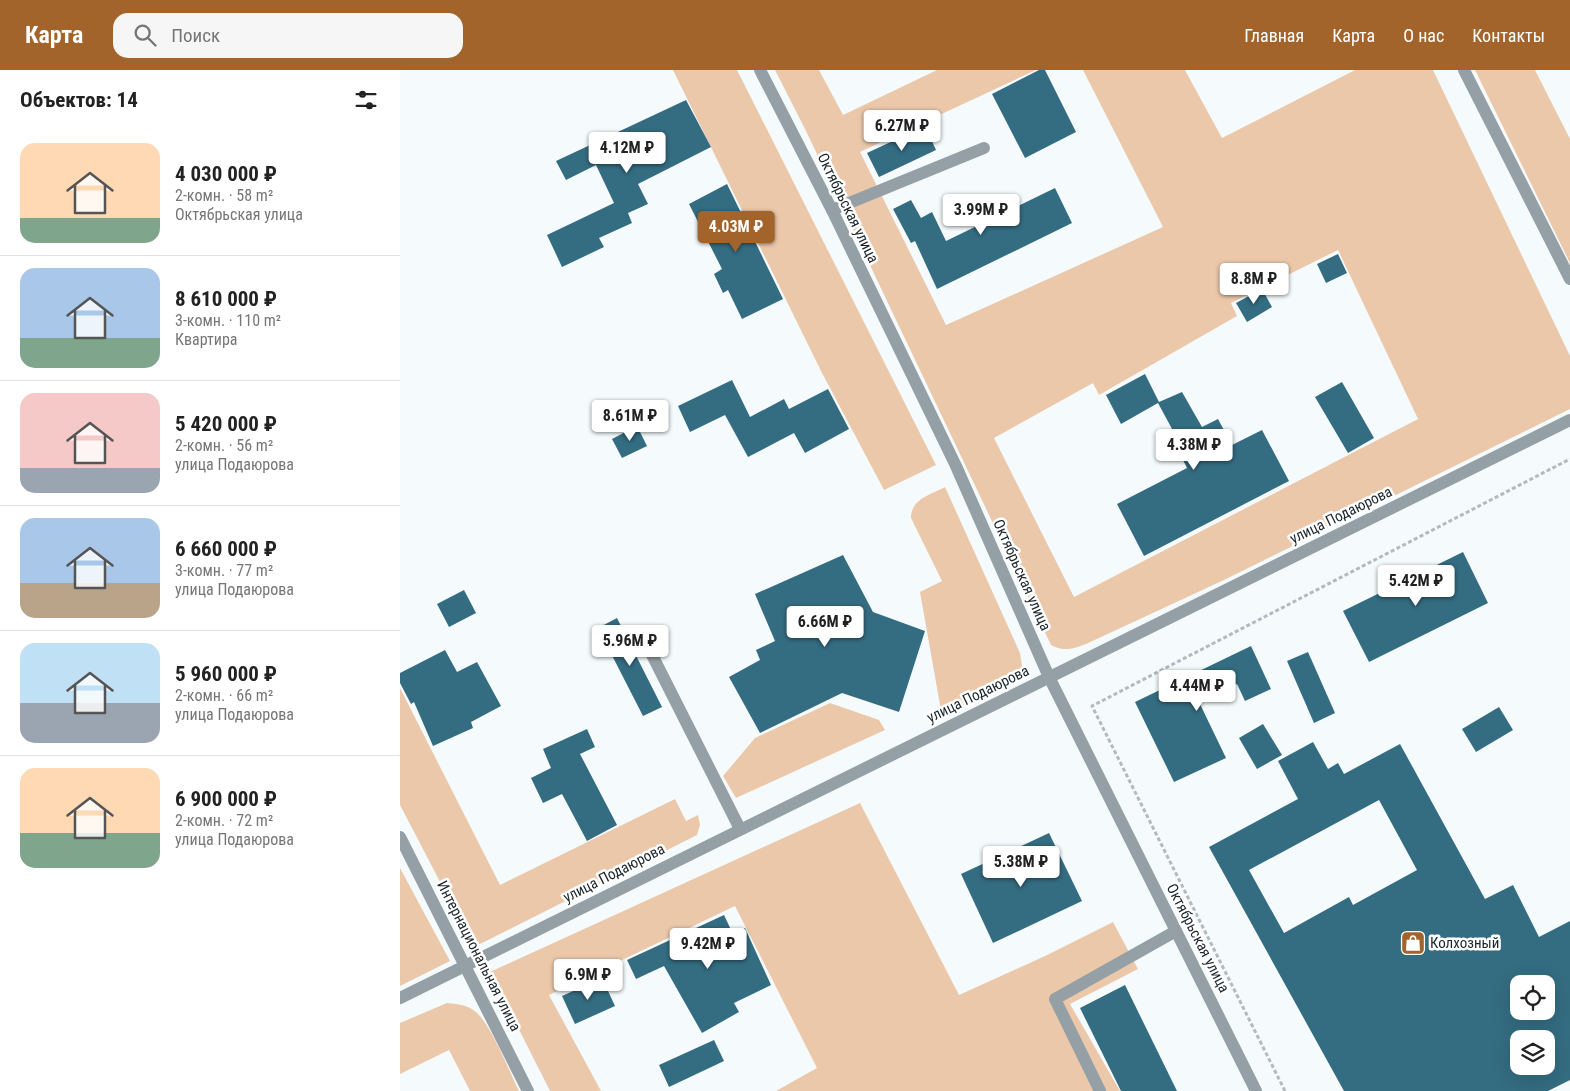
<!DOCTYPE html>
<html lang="ru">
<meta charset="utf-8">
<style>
:root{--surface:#fff;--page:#f6f6f6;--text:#222;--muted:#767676;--line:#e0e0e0;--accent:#a3642b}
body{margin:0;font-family:"Roboto Condensed",sans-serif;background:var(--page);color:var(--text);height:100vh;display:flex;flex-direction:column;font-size:19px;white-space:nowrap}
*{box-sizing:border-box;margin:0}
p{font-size:16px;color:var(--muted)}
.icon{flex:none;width:28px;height:28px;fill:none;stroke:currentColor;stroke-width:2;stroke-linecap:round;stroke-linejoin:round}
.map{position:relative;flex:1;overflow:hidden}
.sheet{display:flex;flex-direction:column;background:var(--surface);width:400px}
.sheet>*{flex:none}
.tools{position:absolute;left:1110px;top:905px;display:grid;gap:10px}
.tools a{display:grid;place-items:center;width:45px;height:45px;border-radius:10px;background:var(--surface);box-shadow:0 5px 20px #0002;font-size:25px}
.price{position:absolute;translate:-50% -42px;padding:0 11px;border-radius:5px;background:#fff;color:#222;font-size:16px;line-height:32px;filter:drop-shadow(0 1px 2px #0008)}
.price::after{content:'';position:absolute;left:50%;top:30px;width:15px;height:11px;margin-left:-8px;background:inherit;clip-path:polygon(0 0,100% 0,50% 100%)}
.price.selected{background:var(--accent);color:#fff}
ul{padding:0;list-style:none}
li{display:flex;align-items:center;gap:15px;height:125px;padding:0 20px}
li+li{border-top:1px solid var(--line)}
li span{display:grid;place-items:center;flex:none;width:140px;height:100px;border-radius:15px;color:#555}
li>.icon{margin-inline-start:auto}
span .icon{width:60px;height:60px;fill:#fffc;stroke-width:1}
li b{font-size:21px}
h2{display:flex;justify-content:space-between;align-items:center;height:60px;padding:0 20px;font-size:21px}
header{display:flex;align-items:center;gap:30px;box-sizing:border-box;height:70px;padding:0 25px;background:var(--accent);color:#fff}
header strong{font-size:24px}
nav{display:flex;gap:28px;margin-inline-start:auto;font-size:18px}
.search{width:350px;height:45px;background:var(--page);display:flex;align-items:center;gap:12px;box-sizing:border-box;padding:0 18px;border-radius:15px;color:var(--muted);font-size:19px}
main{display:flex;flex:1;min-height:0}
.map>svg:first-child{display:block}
</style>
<header>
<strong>Карта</strong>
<div class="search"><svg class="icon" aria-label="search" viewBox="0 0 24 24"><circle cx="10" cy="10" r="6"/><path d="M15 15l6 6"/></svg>Поиск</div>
<nav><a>Главная</a><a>Карта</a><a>О нас</a><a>Контакты</a></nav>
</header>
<main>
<section class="sheet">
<h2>Объектов: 14<svg class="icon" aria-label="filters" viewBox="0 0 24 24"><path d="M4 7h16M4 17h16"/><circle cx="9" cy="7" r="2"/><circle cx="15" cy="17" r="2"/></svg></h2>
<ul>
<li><span style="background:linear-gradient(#ffd9b3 75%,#7fa58c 0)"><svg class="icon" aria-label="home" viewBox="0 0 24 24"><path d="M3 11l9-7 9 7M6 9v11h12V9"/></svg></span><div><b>4 030 000 ₽</b><p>2-комн. · 58 m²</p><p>Октябрьская улица</p></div></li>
<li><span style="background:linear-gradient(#a9c7e8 70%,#7fa58c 0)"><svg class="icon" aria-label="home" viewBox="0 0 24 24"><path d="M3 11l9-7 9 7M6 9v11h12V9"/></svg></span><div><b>8 610 000 ₽</b><p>3-комн. · 110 m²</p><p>Квартира</p></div></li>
<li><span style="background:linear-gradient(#f6c9c9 75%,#9aa5b1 0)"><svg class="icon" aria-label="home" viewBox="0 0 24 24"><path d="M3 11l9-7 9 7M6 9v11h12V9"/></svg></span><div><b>5 420 000 ₽</b><p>2-комн. · 56 m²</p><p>улица Подаюрова</p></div></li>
<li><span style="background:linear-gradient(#a9c7e8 65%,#b9a48a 0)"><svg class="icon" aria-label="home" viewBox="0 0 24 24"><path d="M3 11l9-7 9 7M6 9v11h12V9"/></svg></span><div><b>6 660 000 ₽</b><p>3-комн. · 77 m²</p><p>улица Подаюрова</p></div></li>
<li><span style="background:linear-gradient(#bfe0f5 60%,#9aa5b1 0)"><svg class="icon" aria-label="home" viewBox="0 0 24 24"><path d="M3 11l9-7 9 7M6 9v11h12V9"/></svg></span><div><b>5 960 000 ₽</b><p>2-комн. · 66 m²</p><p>улица Подаюрова</p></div></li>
<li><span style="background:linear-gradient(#ffd9b3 65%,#7fa58c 0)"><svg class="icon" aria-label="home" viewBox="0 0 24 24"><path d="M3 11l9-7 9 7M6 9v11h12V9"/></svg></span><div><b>6 900 000 ₽</b><p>2-комн. · 72 m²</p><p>улица Подаюрова</p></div></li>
</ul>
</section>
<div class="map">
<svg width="1170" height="1021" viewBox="0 0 1170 1021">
<rect width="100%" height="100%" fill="#f5fbfd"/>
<g fill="#ecc8ab" fill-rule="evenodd">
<polygon points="273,0 337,0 536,395 484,420 422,303"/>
<path d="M375,0H419L443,45L537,0H636L460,82L546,255L763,157L683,0H785L822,68L955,0H1033L1170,286V339L824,510L686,574C672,579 665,582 651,575L406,61ZM938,180L1018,349L674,527L594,368L693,313L699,325L837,246L831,233Z"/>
<polygon points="1075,0 1135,0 1170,69 1170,193"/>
<path d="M545,417L620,583L622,596L615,610L545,644L540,635L520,522L542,511L511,448C511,429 530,425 545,417Z"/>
<polygon points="0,618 100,815 275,729 286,751 298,745 300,755 297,765 74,877 0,735"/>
<polygon points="430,633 479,650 485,660 336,728 323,706 355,668"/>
<polygon points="460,733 559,925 645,886 713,852 738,899 670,934 720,1021 376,1021 417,998 335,836 149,925 201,1021 150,1021 90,902"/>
<polygon points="0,798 50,891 0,916"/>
<path d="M47,933C57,934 68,935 76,942C92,956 109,1001 119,1021H70L49,980L0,1004V953Z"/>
</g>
<g fill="#346c81" fill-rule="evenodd">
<polygon points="639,0 645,0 676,62 625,88 592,24"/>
<polygon points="286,30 311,77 238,114 248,134 228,143 232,153 199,168 204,177 162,197 147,165 214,133 196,95 166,110 156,91"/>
<polygon points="525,56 536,80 479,107 467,83"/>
<polygon points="327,114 383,229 342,249 328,220 323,223 314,204 322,199 289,134"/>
<polygon points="655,118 672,153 537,219 515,171 511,173 493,139 511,130 521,148 532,142 546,171"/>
<polygon points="938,184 947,203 926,213 917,194"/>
<polygon points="862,219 872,237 847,252 836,233"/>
<polygon points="745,304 759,332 782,322 802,357 818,349 832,375 862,360 889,411 744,486 717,434 787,398 774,372 778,370 758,333 721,354 706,325"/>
<polygon points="332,310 350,347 384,329 389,339 428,319 449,359 405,383 394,363 348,387 325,345 290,362 278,336"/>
<polygon points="942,312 974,368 948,383 915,327"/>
<polygon points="237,356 247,376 222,388 212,369"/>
<polygon points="1063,482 1088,533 969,592 943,541"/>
<polygon points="443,485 473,542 525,561 499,642 442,623 360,663 329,607 360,590 356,580 375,571 355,524"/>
<polygon points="64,520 76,543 49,557 37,534"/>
<polygon points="217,548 262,637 243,646 198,558"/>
<polygon points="851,576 871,619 845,631 837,614 799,632 826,688 774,712 735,632"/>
<polygon points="45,580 57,602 77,592 101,636 71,652 73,658 33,676 14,632 11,634 0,613 0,603"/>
<polygon points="908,582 935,643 914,653 887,591"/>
<polygon points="1099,637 1113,660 1076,682 1062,659"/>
<polygon points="863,654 882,685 857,699 839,668"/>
<polygon points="187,659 195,677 180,684 217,755 187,771 162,724 143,733 131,708 151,698 143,679"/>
<path d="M913,672L928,699L938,693L944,704L1000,674L1085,829L1113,815L1139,867L1170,851V1010L1148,1021H944L809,777L898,729L878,691ZM979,730L1017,800L953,835L949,827L884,863L849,800ZM1119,914H1146V941H1119ZM1119,969H1146V996H1119Z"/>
<polygon points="649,763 682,831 593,873 561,804"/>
<polygon points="324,845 333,864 345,858 371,915 334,933 339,942 302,963 264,896 236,909 227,890"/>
<polygon points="202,908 215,936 175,954 162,926"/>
<polygon points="725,915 777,1021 721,1021 680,938"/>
<polygon points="314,970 324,991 269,1017 259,995"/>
</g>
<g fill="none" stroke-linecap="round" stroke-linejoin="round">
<polyline stroke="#b3babd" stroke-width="3" stroke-dasharray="4 2.5" stroke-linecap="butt" points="885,1021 692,636 1170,389"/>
<g stroke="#94a0a5" stroke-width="12">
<polyline points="432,140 584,78"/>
<polyline points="240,561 340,759"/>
<polyline points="700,1021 655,929 776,861"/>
</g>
<g stroke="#94a0a5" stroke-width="12">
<polyline points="360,0 432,140 556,396 649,607 856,1021"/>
<polyline points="1064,0 1170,209"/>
<polyline points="0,767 128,1021"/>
<polyline points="0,928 1170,350"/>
</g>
</g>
<defs>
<symbol id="shop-square" viewBox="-11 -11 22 22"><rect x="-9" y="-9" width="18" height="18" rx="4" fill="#a3642b" stroke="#fff"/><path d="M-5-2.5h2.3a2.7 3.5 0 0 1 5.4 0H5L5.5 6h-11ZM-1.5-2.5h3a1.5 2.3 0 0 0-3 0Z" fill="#fff"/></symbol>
</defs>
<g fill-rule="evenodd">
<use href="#shop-square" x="999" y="859" width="28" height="28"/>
</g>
<g text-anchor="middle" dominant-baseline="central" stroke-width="5" stroke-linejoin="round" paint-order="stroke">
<g font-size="15" fill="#1b262b" stroke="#fff">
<text transform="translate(448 138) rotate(64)">Октябрьская улица</text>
<text transform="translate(941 445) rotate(-26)">улица Подаюрова</text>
<text transform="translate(622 505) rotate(66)">Октябрьская улица</text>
<text transform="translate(578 624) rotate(-26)">улица Подаюрова</text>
<text transform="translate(214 803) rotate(-27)">улица Подаюрова</text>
<text transform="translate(798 868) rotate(63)">Октябрьская улица</text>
<text transform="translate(79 886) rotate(63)">Интернациональная улица</text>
</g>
<g font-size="15" fill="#1b262b" stroke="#fff" text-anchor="start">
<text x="1030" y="873">Колхозный</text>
</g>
</g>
</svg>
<div class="tools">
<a><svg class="icon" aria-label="locate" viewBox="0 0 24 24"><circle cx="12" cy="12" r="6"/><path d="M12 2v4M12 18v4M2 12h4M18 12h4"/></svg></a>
<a><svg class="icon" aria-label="layers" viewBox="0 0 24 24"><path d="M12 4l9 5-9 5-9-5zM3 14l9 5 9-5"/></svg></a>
</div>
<b class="price" style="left:502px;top:82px">6.27M ₽</b>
<b class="price" style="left:227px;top:104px">4.12M ₽</b>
<b class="price" style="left:581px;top:166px">3.99M ₽</b>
<b class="price selected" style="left:336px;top:183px">4.03M ₽</b>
<b class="price" style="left:854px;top:235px">8.8M ₽</b>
<b class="price" style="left:230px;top:372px">8.61M ₽</b>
<b class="price" style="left:794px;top:401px">4.38M ₽</b>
<b class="price" style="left:1016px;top:537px">5.42M ₽</b>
<b class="price" style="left:425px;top:578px">6.66M ₽</b>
<b class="price" style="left:230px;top:597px">5.96M ₽</b>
<b class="price" style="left:797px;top:642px">4.44M ₽</b>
<b class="price" style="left:621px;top:818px">5.38M ₽</b>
<b class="price" style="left:308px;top:900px">9.42M ₽</b>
<b class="price" style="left:188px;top:931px">6.9M ₽</b>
</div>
</main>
